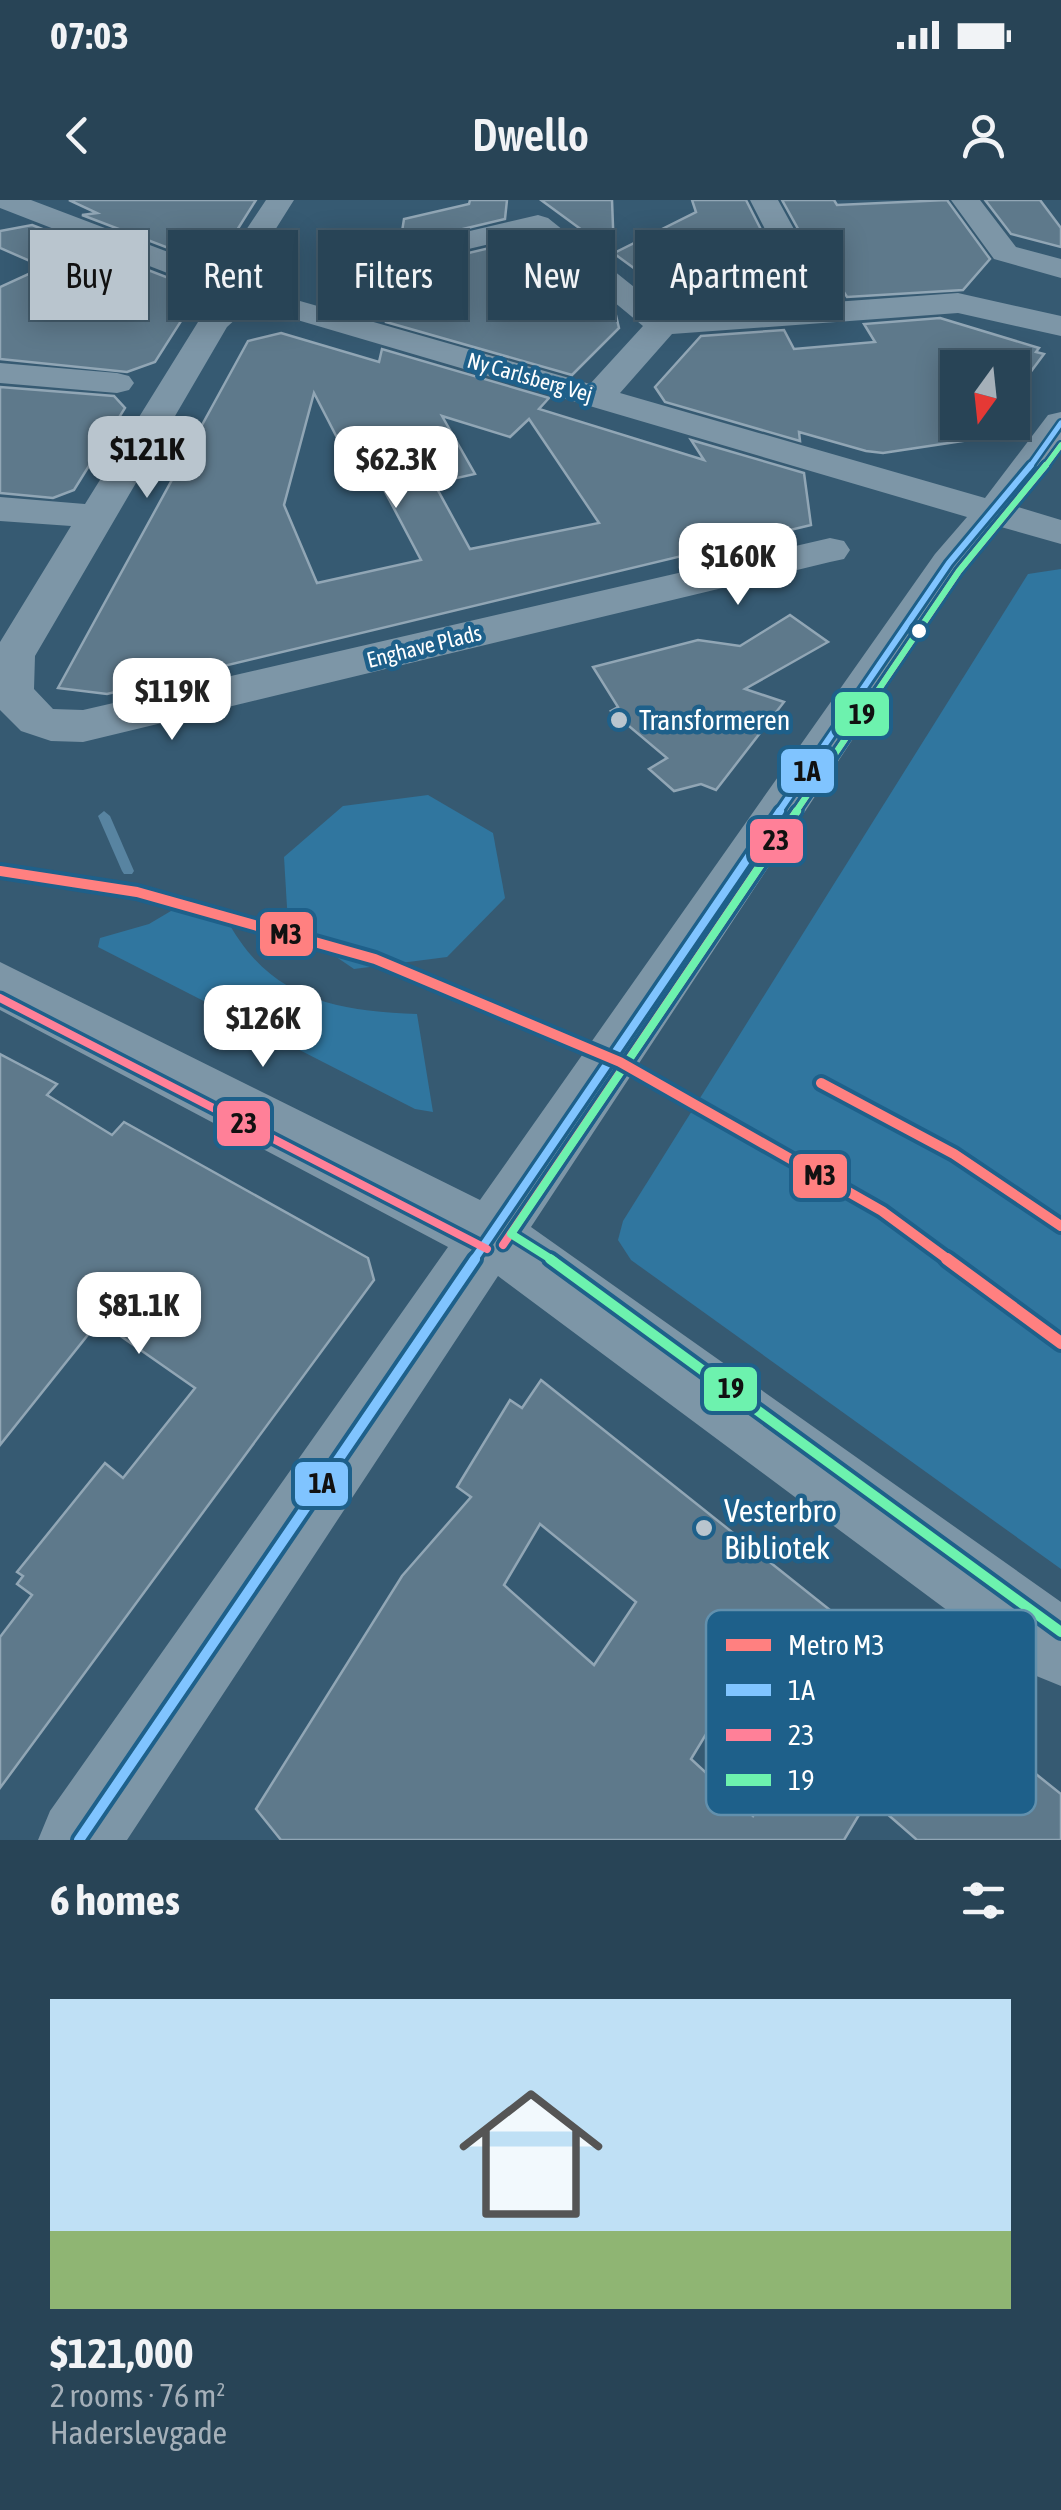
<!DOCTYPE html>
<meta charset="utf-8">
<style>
:root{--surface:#284456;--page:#344e60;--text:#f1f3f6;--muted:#a5b0b9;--line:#445c6c;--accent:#b9c5ce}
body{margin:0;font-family:"Asap Condensed",sans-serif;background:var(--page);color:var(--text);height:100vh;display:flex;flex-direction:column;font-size:38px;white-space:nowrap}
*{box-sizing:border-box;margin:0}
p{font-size:32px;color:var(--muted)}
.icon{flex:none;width:55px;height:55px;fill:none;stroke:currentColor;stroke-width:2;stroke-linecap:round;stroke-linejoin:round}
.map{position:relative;height:1640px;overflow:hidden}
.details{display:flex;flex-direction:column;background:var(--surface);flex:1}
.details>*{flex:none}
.hud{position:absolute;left:30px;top:30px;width:1002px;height:90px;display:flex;gap:20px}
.needle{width:65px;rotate:195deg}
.tools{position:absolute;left:940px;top:150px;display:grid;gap:20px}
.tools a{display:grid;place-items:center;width:90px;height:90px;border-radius:0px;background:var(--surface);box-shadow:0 5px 25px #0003,0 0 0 2px var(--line);font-size:50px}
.price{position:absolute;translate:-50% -85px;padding:0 22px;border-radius:20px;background:#fff;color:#222;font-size:32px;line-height:65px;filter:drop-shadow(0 2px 5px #0008)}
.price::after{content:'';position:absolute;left:50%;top:60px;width:30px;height:22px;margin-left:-15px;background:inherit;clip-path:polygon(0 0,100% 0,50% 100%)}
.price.selected{background:var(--accent);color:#111}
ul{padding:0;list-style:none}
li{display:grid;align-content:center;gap:20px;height:530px;padding:0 50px}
li span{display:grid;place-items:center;height:310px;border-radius:0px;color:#555}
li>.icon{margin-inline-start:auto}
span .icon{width:180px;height:180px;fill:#fffc;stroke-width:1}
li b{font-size:42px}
h2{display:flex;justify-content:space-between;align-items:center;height:120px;padding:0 50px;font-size:42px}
.pill{padding:0 35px;border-radius:0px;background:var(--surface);box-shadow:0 5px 25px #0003,0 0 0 2px var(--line);font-size:35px;line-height:90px}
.pill.selected{background:var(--accent);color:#111}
.status{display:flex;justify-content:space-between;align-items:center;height:70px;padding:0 50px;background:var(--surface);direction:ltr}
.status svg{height:28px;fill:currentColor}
header{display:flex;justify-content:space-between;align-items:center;height:130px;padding:0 50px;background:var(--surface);font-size:45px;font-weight:600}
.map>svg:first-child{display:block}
</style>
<div class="status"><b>07:03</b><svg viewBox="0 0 49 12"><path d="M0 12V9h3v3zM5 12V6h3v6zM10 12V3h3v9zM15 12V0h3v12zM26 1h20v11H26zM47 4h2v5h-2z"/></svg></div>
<header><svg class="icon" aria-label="back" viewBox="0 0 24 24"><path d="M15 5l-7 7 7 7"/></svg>Dwello<svg class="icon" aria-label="person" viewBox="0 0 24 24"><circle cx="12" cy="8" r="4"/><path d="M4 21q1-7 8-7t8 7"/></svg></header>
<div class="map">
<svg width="1061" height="1640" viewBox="0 0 1061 1640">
<rect width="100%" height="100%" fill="#365a72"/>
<g fill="#30769f">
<polygon points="1061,369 1061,1369 631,1060 618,1040 623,1021 1028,374"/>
<polygon points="428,595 493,633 505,698 447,757 354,769 288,724 284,657 343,606"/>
<path d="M176,708H191L205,719L225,716C267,798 332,811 417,814L433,912L415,909L98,747L100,738L149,724Z"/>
</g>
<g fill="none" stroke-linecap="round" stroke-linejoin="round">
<polygon fill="#5884a1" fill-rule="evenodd" points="104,611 110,616 134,671 132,674 124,674 122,671 98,616"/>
</g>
<g fill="#5e798b" stroke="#91a6b5" stroke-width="2.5" fill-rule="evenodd">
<polygon points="69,0 256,0 227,46 184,54 82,15 97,13"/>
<polygon points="470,0 507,0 505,19 400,44 404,19 469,4"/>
<polygon points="541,0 612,0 614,53 696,12 692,0 746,0 789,85 770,104 691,110"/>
<polygon points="782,0 834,0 837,5 947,0 990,59 963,90 847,97 823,59 817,63"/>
<polygon points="985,0 1040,0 1061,28 1061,47 1011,34"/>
<polygon points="32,25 179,82 190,107 155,162 127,172 0,159 0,87 44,67 0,48 0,31"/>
<polygon points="502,45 550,54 614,107 619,128 572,175 386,122 397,60 410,67"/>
<polygon points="940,118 1039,148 1036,152 1044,154 1012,197 1012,168 958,168 958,222 994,222 982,238 883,253 866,251 799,232 800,241 665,202 655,187 701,136 784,130 794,149 875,142 864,124"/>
<path d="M281,133L379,162L382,149L549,198L539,209L704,260L691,240L804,273L811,325L107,494L58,488L248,141ZM314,193L363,288L381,284L421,360L317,383L284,305ZM442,216L510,237L529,219L599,323L470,349L434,283L475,274Z"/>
<polygon points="0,187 114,196 125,208 74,290 53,298 0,293"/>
<polygon points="790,415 828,442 745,489 784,502 716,590 701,584 674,591 649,569 667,558 611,511 618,507 593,467 698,440 740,446"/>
<polygon points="0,854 57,884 47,895 112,935 124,922 368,1058 374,1080 0,1588 0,1437 32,1395 17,1384 23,1376 17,1372 105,1263 123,1278 195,1188 99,1121 0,1245"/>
<path d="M541,1180L1061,1594V1640H917L869,1598L844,1640H281L256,1609L402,1376L471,1297L457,1287L510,1200L522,1208ZM540,1324L636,1402L594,1465L504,1385ZM734,1488L795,1538L753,1616L691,1559Z"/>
</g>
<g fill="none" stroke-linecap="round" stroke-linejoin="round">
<g fill="#7d96a7" fill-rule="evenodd">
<polygon points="0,0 31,0 213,69 226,60 266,0 294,0 248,73 239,79 286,97 590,184 643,126 532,34 409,63 394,54 398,48 538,15 548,18 669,115 804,105 750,0 778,0 834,102 958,93 1061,116 1061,136 958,113 672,134 620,193 985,298 1048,215 1061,212 1061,249 1018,307 1061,320 1061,344 1001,327 963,372 531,1027 1061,1402 1061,1486 1034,1475 498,1076 127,1640 38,1640 50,1611 448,1047 0,810 0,762 480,1000 935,354 967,317 250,106 227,127 35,456 34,489 53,509 83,510 830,338 844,341 850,350 844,359 830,362 83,542 51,541 21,531 0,510 0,442 71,326 0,321 0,297 85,304 198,122 224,95 0,8"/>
<polygon points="951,0 980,0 1016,47 1061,59 1061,78 994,59"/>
<polygon points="0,163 117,173 129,176 134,183 129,190 117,193 0,183"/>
</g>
<defs>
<polyline id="bus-1-far3" points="1029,268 1061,223"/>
<polyline id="bus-1-far2" points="778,613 949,363 1031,265"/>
<polyline id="bus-1-far1" points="473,1061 780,611"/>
<polyline id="bus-1" points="79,1640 475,1059"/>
<polyline id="bus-2-far2" points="1044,268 1061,245"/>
<polyline id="bus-2-far1" points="795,613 959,371 1046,265"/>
<g id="bus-2">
<polyline points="0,798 487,1049"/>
<polyline points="503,1045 797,611"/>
</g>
<polyline id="bus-3-far3" points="1044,268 1061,245"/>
<polyline id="bus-3-far2" points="795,613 959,371 1046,265"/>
<polyline id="bus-3-far1" points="554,1061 511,1034 797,611"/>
<polyline id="bus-3" points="550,1059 1061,1432"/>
</defs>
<use href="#bus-1-far3" stroke="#1e608a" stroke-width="10"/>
<use href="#bus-1-far2" stroke="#1e608a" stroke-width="12"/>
<use href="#bus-1-far1" stroke="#1e608a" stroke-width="15"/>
<use href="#bus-1" stroke="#1e608a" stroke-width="18"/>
<use href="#bus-2-far2" stroke="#1e608a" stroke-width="10"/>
<use href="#bus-2-far1" stroke="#1e608a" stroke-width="12"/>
<use href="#bus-2" stroke="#1e608a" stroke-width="15"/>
<use href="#bus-3-far3" stroke="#1e608a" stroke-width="10"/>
<use href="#bus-3-far2" stroke="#1e608a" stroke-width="12"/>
<use href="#bus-3-far1" stroke="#1e608a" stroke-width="15"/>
<use href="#bus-3" stroke="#1e608a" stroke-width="18"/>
<use href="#bus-1-far3" stroke="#80c4ff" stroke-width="5"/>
<use href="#bus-1-far2" stroke="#80c4ff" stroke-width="6"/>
<use href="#bus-1-far1" stroke="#80c4ff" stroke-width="8"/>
<use href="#bus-1" stroke="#80c4ff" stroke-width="10"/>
<use href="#bus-2-far2" stroke="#ff8098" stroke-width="5"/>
<use href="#bus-2-far1" stroke="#ff8098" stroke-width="6"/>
<use href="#bus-2" stroke="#ff8098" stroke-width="8"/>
<use href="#bus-3-far3" stroke="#6df2ae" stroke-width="5"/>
<use href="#bus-3-far2" stroke="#6df2ae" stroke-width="6"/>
<use href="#bus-3-far1" stroke="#6df2ae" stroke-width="8"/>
<use href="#bus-3" stroke="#6df2ae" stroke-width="10"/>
<defs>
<g id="metro-1-far1">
<polyline points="0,671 137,692 375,759 620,862 882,1011 950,1061"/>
<polyline points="821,883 954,954 1061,1026"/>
</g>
<polyline id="metro-1" points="947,1059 1061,1143"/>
</defs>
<use href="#metro-1-far1" stroke="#1e608a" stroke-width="18"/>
<use href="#metro-1" stroke="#1e608a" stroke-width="20"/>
<use href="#metro-1-far1" stroke="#ff8080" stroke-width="10"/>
<use href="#metro-1" stroke="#ff8080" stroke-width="12"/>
</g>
<circle fill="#fff" stroke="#1e608a" stroke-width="4" cx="919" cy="431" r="9"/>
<g fill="#b9c5ce" stroke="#1e608a" stroke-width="4">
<circle cx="619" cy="520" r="10"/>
<circle cx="704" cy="1328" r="10"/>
</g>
<g text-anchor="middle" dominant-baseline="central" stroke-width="9" stroke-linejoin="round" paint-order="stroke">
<g font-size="22" fill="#fff" stroke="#1e608a">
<text transform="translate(530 177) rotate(16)">Ny Carlsberg Vej</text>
<text transform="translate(424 446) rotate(-14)">Enghave Plads</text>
</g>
<g font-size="28" fill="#fff" stroke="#1e608a" text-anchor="start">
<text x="639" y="520">Transformeren</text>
</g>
<g font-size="32" fill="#fff" stroke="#1e608a" text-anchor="start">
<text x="724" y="1310">Vesterbro<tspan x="724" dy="37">Bibliotek</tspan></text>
</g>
</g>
<rect x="706" y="1410" width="330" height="205" rx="15" fill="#1e608a" stroke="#6290ad" stroke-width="2.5"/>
<rect x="726" y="1439" width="45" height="12" fill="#ff8080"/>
<rect x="726" y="1484" width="45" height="12" fill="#80c4ff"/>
<rect x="726" y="1529" width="45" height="12" fill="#ff8098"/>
<rect x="726" y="1574" width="45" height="12" fill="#6df2ae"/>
<g font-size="28" fill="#fff">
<text x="788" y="1455">Metro M3</text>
<text x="788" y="1500">1A</text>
<text x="788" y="1545">23</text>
<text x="788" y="1590">19</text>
</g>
<g stroke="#1e608a" stroke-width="4">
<rect x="833" y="490" width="58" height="48" rx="10" fill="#6df2ae"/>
<rect x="779" y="547" width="57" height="48" rx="10" fill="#80c4ff"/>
<rect x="748" y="617" width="57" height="48" rx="10" fill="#ff8098"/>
<rect x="258" y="710" width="57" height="48" rx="10" fill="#ff8080"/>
<rect x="215" y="899" width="57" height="49" rx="10" fill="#ff8098"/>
<rect x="791" y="952" width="58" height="48" rx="10" fill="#ff8080"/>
<rect x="702" y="1165" width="57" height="48" rx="10" fill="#6df2ae"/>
<rect x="293" y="1260" width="57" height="48" rx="10" fill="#80c4ff"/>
</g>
<g font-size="28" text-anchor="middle" font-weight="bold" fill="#111">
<text x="862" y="524">19</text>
<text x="807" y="581">1A</text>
<text x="776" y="650">23</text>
<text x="286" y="744">M3</text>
<text x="244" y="933">23</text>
<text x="820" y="985">M3</text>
<text x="731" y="1198">19</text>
<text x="322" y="1293">1A</text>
</g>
</svg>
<div class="tools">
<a><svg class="needle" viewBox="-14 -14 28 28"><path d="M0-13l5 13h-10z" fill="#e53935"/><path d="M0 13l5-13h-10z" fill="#a5b0b9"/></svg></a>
</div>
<b class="price selected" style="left:147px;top:301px">$121K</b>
<b class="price" style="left:396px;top:311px">$62.3K</b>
<b class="price" style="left:738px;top:408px">$160K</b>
<b class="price" style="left:172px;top:543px">$119K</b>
<b class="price" style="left:263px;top:870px">$126K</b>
<b class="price" style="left:139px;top:1157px">$81.1K</b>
<div class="hud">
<a class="pill selected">Buy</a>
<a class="pill">Rent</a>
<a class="pill">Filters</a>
<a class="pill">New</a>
<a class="pill">Apartment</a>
</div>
</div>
<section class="details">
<h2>6 homes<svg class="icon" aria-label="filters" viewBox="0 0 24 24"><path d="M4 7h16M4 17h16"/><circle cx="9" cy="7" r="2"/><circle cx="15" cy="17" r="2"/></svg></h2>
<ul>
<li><span style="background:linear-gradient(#bfe0f5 75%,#8fb573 0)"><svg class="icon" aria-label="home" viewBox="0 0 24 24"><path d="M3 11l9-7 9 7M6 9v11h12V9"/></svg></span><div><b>$121,000</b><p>2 rooms · 76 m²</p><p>Haderslevgade</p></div></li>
</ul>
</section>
